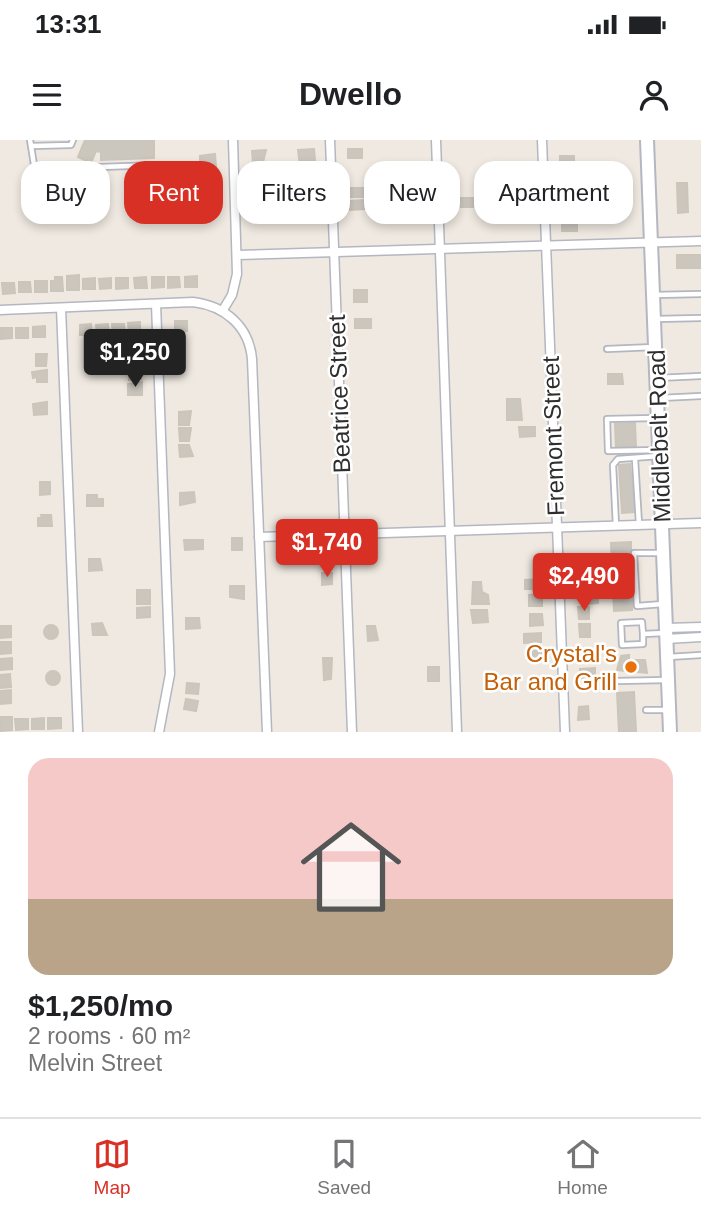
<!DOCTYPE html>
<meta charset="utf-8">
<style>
:root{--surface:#fff;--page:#f2f2f2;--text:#202124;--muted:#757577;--line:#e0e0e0;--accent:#d93025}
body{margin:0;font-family:Arial,sans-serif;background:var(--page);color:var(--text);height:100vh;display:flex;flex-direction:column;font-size:26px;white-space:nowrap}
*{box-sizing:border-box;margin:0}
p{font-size:23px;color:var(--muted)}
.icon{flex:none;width:38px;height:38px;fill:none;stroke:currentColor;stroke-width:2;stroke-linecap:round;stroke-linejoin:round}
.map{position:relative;height:592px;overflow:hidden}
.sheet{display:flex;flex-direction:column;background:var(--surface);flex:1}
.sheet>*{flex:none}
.hud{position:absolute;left:21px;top:21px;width:660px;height:63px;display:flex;gap:14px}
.price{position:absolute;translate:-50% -60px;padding:0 16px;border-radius:7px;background:var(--accent);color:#fff;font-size:23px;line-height:46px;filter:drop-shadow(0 2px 4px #0008)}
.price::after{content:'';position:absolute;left:50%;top:42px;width:21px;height:16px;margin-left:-10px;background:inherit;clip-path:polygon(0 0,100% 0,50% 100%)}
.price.on{background:#222;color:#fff}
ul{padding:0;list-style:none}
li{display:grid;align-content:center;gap:14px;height:371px;padding:0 28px}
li+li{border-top:2px solid var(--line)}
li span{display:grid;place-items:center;height:217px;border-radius:21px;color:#555}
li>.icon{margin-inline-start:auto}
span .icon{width:126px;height:126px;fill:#fffc;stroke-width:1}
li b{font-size:30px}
.pill{padding:0 24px;border-radius:21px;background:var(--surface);box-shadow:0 4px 10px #0003;font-size:24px;line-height:63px}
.pill.on{background:var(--accent);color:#fff}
.status{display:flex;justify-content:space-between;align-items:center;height:49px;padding:0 35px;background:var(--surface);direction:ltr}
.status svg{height:19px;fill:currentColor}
header{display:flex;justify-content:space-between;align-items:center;height:91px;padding:0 28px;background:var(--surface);font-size:32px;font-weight:700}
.menu{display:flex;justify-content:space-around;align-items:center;height:98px;border-top:2px solid var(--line);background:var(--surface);font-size:19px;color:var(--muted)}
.menu a{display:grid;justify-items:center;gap:4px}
.menu .on{color:var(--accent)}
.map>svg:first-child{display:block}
</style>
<div class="status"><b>13:31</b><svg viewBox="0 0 49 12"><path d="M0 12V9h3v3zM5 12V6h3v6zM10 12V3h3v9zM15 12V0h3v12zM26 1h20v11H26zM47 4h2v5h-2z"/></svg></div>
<header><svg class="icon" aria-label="menu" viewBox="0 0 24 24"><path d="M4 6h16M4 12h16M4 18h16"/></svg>Dwello<svg class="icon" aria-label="person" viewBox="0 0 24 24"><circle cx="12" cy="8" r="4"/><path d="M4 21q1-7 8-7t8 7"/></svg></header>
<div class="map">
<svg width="701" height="592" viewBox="0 0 701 592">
<rect width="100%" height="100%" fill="#efe9e1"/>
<g fill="#cbc7bf" stroke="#cbc5ba" stroke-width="2">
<polygon points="154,0 154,18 101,20 101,12 96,11 91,23 78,17 85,0"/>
<polygon points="314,9 315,20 308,20 308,26 300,26 298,10"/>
<rect x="348" y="9" width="14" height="9"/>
<polygon points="266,10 263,22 253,23 252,11"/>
<polygon points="215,14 216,26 206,27 206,21 200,22 200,16"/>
<rect x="560" y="16" width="14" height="9"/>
<polygon points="560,29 575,29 576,38 560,38"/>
<rect x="406" y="34" width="14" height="9"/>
<polygon points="677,43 687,43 688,72 678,73"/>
<rect x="350" y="48" width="14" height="9"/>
<polygon points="263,58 267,70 253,71 253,59"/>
<rect x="459" y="58" width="14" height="9"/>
<polygon points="364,60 364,69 350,70 350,61"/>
<polygon points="561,70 575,70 575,78 561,79"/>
<rect x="562" y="81" width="15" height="10"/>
<rect x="677" y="115" width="24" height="13"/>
<polygon points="79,135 79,150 67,150 67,136"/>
<polygon points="197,136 197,147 185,147 185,137"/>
<polygon points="55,137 62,137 63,151 51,151 51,141 55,141"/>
<polygon points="146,137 147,148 135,148 134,138"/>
<polygon points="152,137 164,137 164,147 152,148"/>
<polygon points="168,137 179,137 180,147 168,148"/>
<polygon points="95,138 95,149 83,149 83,139"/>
<polygon points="111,138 111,148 100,149 99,139"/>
<polygon points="116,138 128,138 128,148 116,149"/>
<rect x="35" y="141" width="12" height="11"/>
<polygon points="19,142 30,142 31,152 19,152"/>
<polygon points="2,143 14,143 15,153 3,154"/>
<rect x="354" y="150" width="13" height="12"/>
<rect x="355" y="179" width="16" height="9"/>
<polygon points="175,181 187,181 187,191 175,192"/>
<polygon points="140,182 140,193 129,193 128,183"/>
<polygon points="91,184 92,195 80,195 80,185"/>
<polygon points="108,184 109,195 97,195 96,185"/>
<polygon points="112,184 124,184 125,194 113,195"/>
<polygon points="45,186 45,197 33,197 33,187"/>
<polygon points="0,188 12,188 12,198 1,199"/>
<rect x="16" y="188" width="12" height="10"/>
<polygon points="36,214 47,214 46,226 36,226"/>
<polygon points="129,229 141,229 141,239 129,240"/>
<polygon points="47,230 47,242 37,242 37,237 33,238 32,232"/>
<polygon points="608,234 622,234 623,244 608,244"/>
<polygon points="142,242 142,255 128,255 128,244"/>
<polygon points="507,259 520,259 522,280 507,280"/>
<polygon points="47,262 47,274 34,275 33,264"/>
<polygon points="191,271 189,285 179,285 179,272"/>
<polygon points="635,283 636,308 616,309 615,284"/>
<polygon points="519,287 535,287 535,296 520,297"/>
<polygon points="179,288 191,288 189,301 180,301"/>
<polygon points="179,305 189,305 193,316 180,317"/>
<polygon points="630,324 635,372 622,373 619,325"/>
<polygon points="40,342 50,342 50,354 40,355"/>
<polygon points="194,352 195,362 180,365 180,353"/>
<polygon points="87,355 97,355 97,359 103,359 103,366 87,366"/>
<polygon points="41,375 51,375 52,386 38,386 38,378 42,378"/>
<rect x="232" y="398" width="10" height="12"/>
<polygon points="184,400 203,400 203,409 185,410"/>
<polygon points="631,402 631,418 626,418 627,454 632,454 632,470 614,471 611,403"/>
<polygon points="89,419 100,419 102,430 89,431"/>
<polygon points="322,433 332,433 332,444 322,445"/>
<polygon points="542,439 542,449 525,449 525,440"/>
<polygon points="590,439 597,439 598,463 587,464"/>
<polygon points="473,442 481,442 482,452 488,455 489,464 472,464"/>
<polygon points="230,446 244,446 244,459 230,457"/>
<rect x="137" y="450" width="13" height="14"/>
<polygon points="542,454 542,466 529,466 529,455"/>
<polygon points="150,467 150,477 137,478 137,468"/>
<polygon points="578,467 589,467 589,479 579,479"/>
<polygon points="471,470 487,470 488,482 473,483"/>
<polygon points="530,474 542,474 543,485 530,486"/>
<polygon points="186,478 199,478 200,488 186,489"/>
<polygon points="102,483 107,495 93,495 92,484"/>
<polygon points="579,484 590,484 590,497 580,497"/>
<circle cx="51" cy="492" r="7"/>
<polygon points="0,486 11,486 11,497 0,498"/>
<polygon points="367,486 375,486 378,500 368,501"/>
<polygon points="541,493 541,502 524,503 524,494"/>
<polygon points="0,502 11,502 11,513 0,514"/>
<rect x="532" y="508" width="11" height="13"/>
<polygon points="629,515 629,520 645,520 647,533 617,530 621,516"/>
<polygon points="12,518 12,529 0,530 0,519"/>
<polygon points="323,518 332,518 331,539 324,540"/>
<rect x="428" y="527" width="11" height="14"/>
<polygon points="595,528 595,537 580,538 580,529"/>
<circle cx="53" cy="538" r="7"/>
<polygon points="10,534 11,547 0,548 0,535"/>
<polygon points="187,543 199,544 198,554 186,553"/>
<polygon points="11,550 11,563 0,564 0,551"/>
<polygon points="634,552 636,591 619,592 617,553"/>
<polygon points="186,559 198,561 196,571 184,569"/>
<polygon points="588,566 589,579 578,580 579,567"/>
<polygon points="1,577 12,577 12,590 1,591"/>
<polygon points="44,578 44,589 32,589 32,579"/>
<polygon points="48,578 61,578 61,588 48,589"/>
<polygon points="15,579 28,579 28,589 16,590"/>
</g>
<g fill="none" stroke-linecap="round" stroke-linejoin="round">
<defs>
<g id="service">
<polyline points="30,0 31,6 71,5 73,0"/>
<polyline points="31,6 34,25 42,29 158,25"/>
<polyline points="654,155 701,154"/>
<polyline points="655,179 701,178"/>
<polyline points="607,209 654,207"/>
<polyline points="657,238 701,236"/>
<polyline points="660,258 701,256"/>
<polyline points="655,278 607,279 608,311 659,310"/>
<polyline points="635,319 639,384"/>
<polyline points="616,386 613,325 618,319 659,316"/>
<polyline points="662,413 634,413 637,466 663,464"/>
<polyline points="643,494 643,504 622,505 621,483 642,482 643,494 665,493"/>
<polyline points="668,517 701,515"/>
<polyline points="617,541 667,540"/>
<polyline points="646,570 668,570"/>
</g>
<g id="minor">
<polyline points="330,0 352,592"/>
<polyline points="436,0 457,592"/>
<polyline points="542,0 565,592"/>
<polyline points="237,115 701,101"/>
<polyline points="156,164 170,534 159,592"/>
<polyline points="61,168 78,592"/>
<path d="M0,170L193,162C225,166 249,186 252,219L267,592"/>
<polyline points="223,170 232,155 237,134 233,0"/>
<polyline points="259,397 701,383"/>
<polyline points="666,488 701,487"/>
<polyline points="666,499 701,497"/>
</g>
<polyline id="secondary" points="647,0 670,592"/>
</defs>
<use href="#service" stroke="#b4b7c1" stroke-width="8"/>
<use href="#minor" stroke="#b4b7c1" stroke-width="11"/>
<use href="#secondary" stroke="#b4b7c1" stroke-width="16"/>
<use href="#service" stroke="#fff" stroke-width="4.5"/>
<use href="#minor" stroke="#fff" stroke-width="8"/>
<use href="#secondary" stroke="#fff" stroke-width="12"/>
</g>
<circle fill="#e8710a" stroke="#fff" stroke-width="2.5" cx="631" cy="527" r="7"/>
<g text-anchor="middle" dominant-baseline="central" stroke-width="5" stroke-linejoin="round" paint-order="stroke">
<g font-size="24" fill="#2e2e2e" stroke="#fff">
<text transform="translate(339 254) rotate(-92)">Beatrice Street</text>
<text transform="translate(553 296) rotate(-92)">Fremont Street</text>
<text transform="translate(659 296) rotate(-92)">Middlebelt Road</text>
</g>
<g font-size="24" fill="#c56008" stroke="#fff" text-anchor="end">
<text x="617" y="513">Crystal's<tspan x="617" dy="28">Bar and Grill</tspan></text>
</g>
</g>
</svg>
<b class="price on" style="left:135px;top:249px">$1,250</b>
<b class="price" style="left:327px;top:439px">$1,740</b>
<b class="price" style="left:584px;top:473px">$2,490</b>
<div class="hud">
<a class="pill">Buy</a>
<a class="pill on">Rent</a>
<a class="pill">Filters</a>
<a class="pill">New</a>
<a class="pill">Apartment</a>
</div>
</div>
<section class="sheet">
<ul>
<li><span style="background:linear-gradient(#f6c9c9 65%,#b9a48a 0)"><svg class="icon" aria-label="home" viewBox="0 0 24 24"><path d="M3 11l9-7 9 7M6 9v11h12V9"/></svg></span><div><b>$1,250/mo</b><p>2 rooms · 60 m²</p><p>Melvin Street</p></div></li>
</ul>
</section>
<nav class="menu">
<a class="on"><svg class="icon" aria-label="map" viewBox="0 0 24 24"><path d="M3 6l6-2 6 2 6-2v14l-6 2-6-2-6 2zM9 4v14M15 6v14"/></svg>Map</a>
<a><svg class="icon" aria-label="saved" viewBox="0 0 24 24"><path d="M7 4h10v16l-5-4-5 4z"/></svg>Saved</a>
<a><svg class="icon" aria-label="home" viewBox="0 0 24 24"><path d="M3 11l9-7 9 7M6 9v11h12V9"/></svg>Home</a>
</nav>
